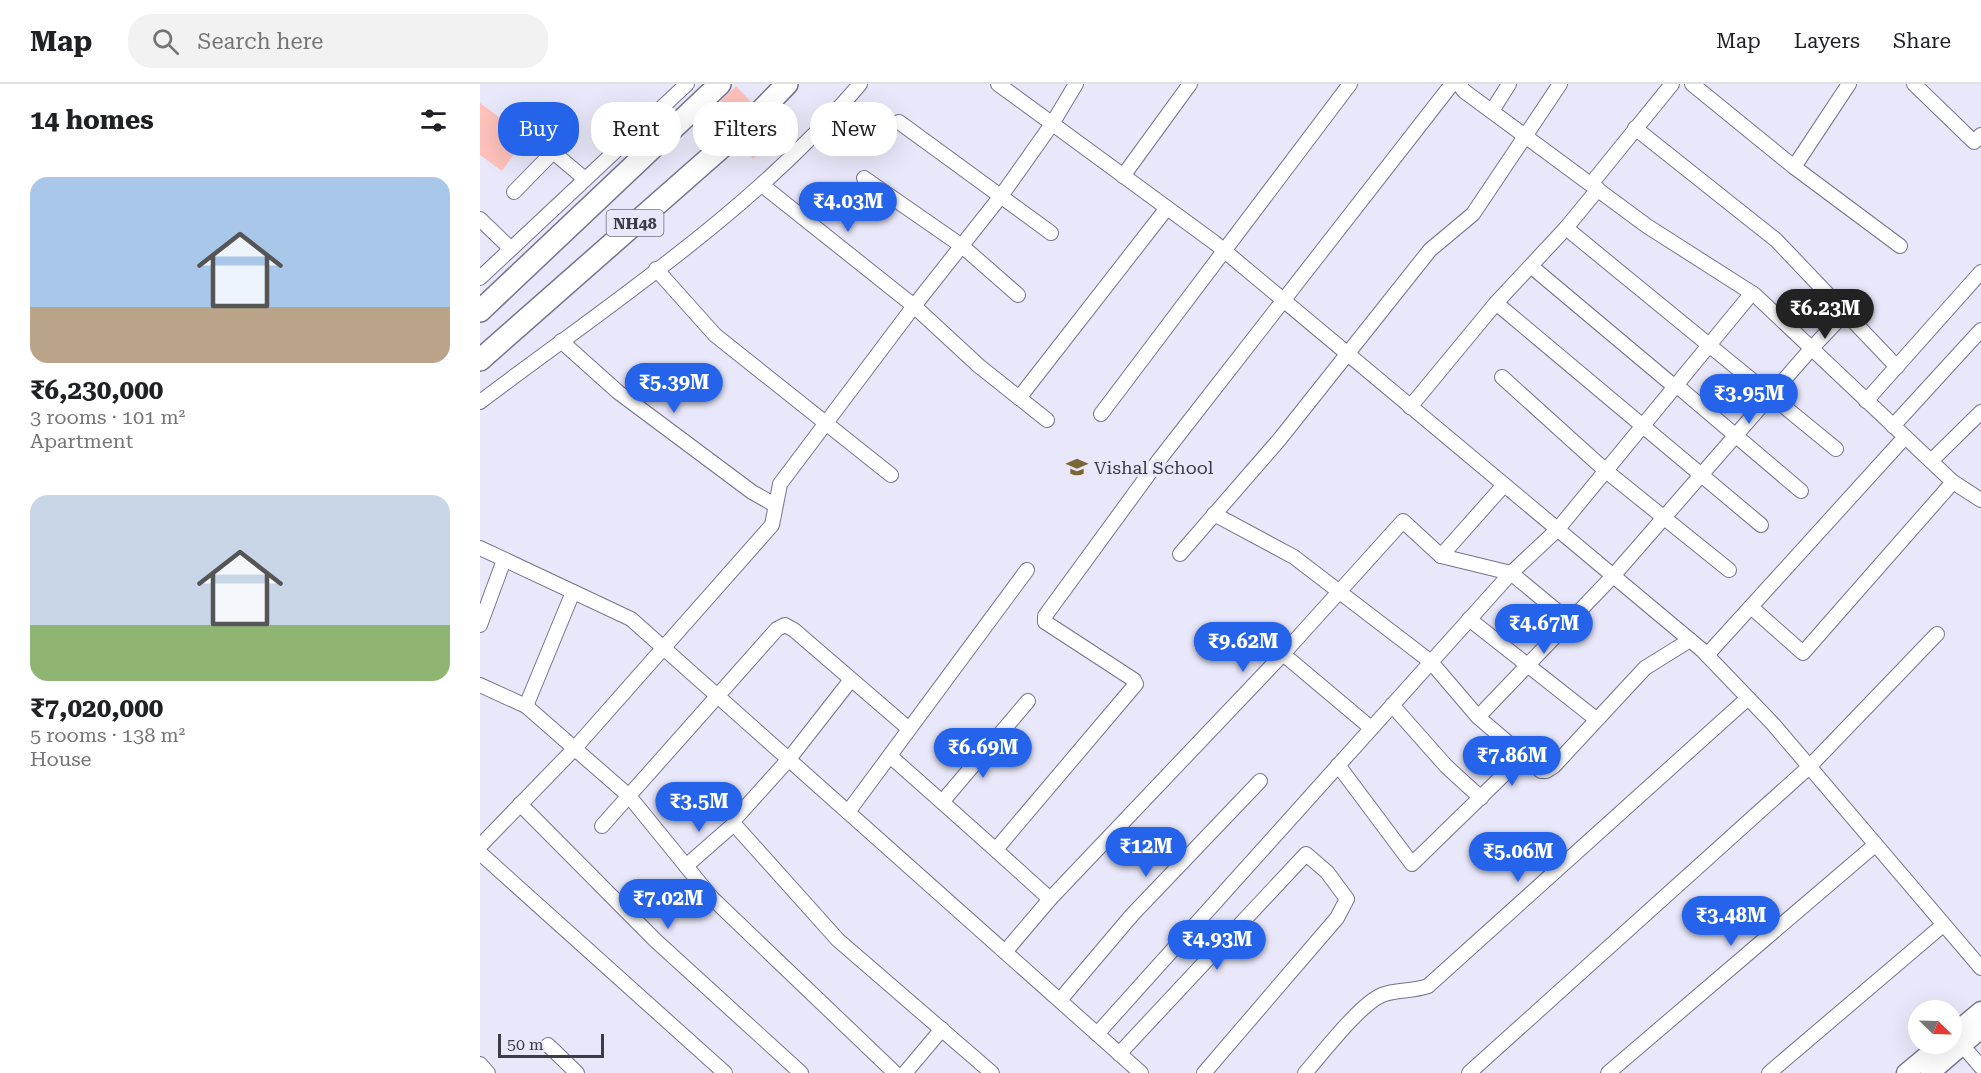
<!DOCTYPE html>
<meta charset="utf-8">
<style>
:root{--surface:#fff;--page:#f2f2f2;--text:#202124;--muted:#757577;--line:#e0e0e0;--accent:#2563eb}
body{margin:0;font-family:"Roboto Serif",serif;background:var(--page);color:var(--text);height:100vh;display:flex;flex-direction:column;font-size:22px;white-space:nowrap}
*{box-sizing:border-box;margin:0}
p{font-size:20px;color:var(--muted)}
.icon{flex:none;width:33px;height:33px;fill:none;stroke:currentColor;stroke-width:2;stroke-linecap:round;stroke-linejoin:round}
.map{position:relative;flex:1;overflow:hidden}
.panel{display:flex;flex-direction:column;background:var(--surface);width:480px}
.panel>*{flex:none}
.banner{position:absolute;left:18px;top:18px;width:570px;height:54px;display:flex;gap:12px}
.needle{width:39px;rotate:113deg}
.tools{position:absolute;left:1428px;top:916px;display:grid;gap:12px}
.tools a{display:grid;place-items:center;width:54px;height:54px;border-radius:50%;background:var(--surface);box-shadow:0 6px 24px #0002;font-size:30px}
.scale{position:absolute;left:18px;bottom:15px;width:106px;box-sizing:border-box;padding-left:6px;border:3px solid #3d3b48;border-top:0;font-size:16px;line-height:21px;white-space:nowrap;color:#3d3b48;-webkit-text-stroke:4px #e9e8fa;paint-order:stroke}
.price{position:absolute;translate:-50% -51px;padding:0 14px;border-radius:21px;background:var(--accent);color:#fff;font-size:20px;line-height:39px;filter:drop-shadow(0 2px 3px #0008)}
.price::after{content:'';position:absolute;left:50%;top:36px;width:18px;height:14px;margin-left:-9px;background:inherit;clip-path:polygon(0 0,100% 0,50% 100%)}
.price.on{background:#222;color:#fff}
ul{padding:0;list-style:none}
li{display:grid;align-content:center;gap:12px;height:318px;padding:0 30px}
li span{display:grid;place-items:center;height:186px;border-radius:18px;color:#555}
li>.icon{margin-inline-start:auto}
span .icon{width:108px;height:108px;fill:#fffc;stroke-width:1}
li b{font-size:26px}
h2{display:flex;justify-content:space-between;align-items:center;height:72px;padding:0 30px;font-size:26px}
.tag{padding:0 21px;border-radius:24px;background:var(--surface);box-shadow:0 6px 24px #0002;font-size:21px;line-height:54px}
.tag.on{background:var(--accent);color:#fff}
header{display:flex;align-items:center;gap:36px;box-sizing:border-box;height:84px;padding:0 30px;background:var(--surface);border-bottom:2px solid var(--line)}
header strong{font-size:28px}
nav{display:flex;gap:33px;margin-inline-start:auto;font-size:21px}
.search{width:420px;height:54px;background:var(--page);display:flex;align-items:center;gap:15px;box-sizing:border-box;padding:0 21px;border-radius:24px;color:var(--muted);font-size:22px}
main{display:flex;flex:1;min-height:0}
.map>svg:first-child{display:block}
</style>
<header>
<strong>Map</strong>
<div class="search"><svg class="icon" aria-label="search" viewBox="0 0 24 24"><circle cx="10" cy="10" r="6"/><path d="M15 15l6 6"/></svg>Search here</div>
<nav><a>Map</a><a>Layers</a><a>Share</a></nav>
</header>
<main>
<section class="panel">
<h2>14 homes<svg class="icon" aria-label="filters" viewBox="0 0 24 24"><path d="M4 7h16M4 17h16"/><circle cx="9" cy="7" r="2"/><circle cx="15" cy="17" r="2"/></svg></h2>
<ul>
<li><span style="background:linear-gradient(#a9c7e8 70%,#b9a48a 0)"><svg class="icon" aria-label="home" viewBox="0 0 24 24"><path d="M3 11l9-7 9 7M6 9v11h12V9"/></svg></span><div><b>₹6,230,000</b><p>3 rooms · 101 m²</p><p>Apartment</p></div></li>
<li><span style="background:linear-gradient(#c9d6e8 70%,#8fb573 0)"><svg class="icon" aria-label="home" viewBox="0 0 24 24"><path d="M3 11l9-7 9 7M6 9v11h12V9"/></svg></span><div><b>₹7,020,000</b><p>5 rooms · 138 m²</p><p>House</p></div></li>
</ul>
</section>
<div class="map">
<svg width="1501" height="989" viewBox="0 0 1501 989">
<rect width="100%" height="100%" fill="#e9e8fa"/>
<g fill="#fec1bb">
<polygon points="256,2 271,18 245,44 230,27"/>
<polygon points="0,19 46,53 22,87 0,71"/>
<polygon points="288,37 300,50 273,75 262,62"/>
</g>
<g fill="none" stroke-linecap="round" stroke-linejoin="round">
<defs>
<g id="minor">
<polyline points="518,0 735,159 1222,566 1293,640 1501,884"/>
<polyline points="979,0 984,7 1167,142 1275,211 1473,398 1323,569 1271,523"/>
<polyline points="1212,0 1314,83 1420,162"/>
<polyline points="1434,0 1494,58 1501,51"/>
<polyline points="1012,27 1029,0"/>
<polyline points="419,38 571,149"/>
<polyline points="1155,44 1296,156 1417,283"/>
<polyline points="1314,83 1369,0"/>
<polyline points="643,92 710,0"/>
<polyline points="384,94 482,162 538,211"/>
<polyline points="1111,100 1192,0"/>
<polyline points="282,101 434,222 499,282 567,336"/>
<polyline points="34,108 73,68 105,95"/>
<polyline points="0,135 31,165"/>
<polyline points="1086,144 1356,365"/>
<polyline points="1052,183 1195,303"/>
<polyline points="176,185 235,251 411,391"/>
<polyline points="0,194 207,0"/>
<polyline points="1016,219 1281,441"/>
<polyline points="81,257 138,308 272,408 295,421"/>
<polyline points="1022,293 1126,387 1249,486"/>
<polyline points="1196,301 1321,407"/>
<polyline points="539,314 687,124"/>
<polyline points="1386,317 1501,188"/>
<path d="M0,318C131,219 273,127 380,0"/>
<polyline points="930,323 1016,219 1086,144 1118,105"/>
<polyline points="621,330 870,0"/>
<polyline points="1413,342 1501,246"/>
<polyline points="1451,377 1501,328"/>
<polyline points="1473,398 1501,416"/>
<polyline points="734,430 814,473 951,578 998,633 1061,687 1066,687 1074,682 1165,584 1210,556"/>
<polyline points="0,464 151,535 661,989"/>
<polyline points="700,470 799,356 950,166 993,130 1080,0"/>
<polyline points="961,472 1024,401"/>
<polyline points="989,535 1116,635"/>
<polyline points="0,541 24,476"/>
<polyline points="803,570 891,644"/>
<polyline points="1227,571 1425,353"/>
<polyline points="370,597 309,675 255,735 254,740 358,856 512,989"/>
<polyline points="0,601 46,622 149,712 232,814 415,989"/>
<polyline points="912,621 966,682 1001,714"/>
<polyline points="46,622 93,508"/>
<polyline points="998,633 1133,492 1331,265 1365,229"/>
<polyline points="410,672 462,718"/>
<polyline points="858,681 932,780 1043,672"/>
<polyline points="40,720 175,856 321,989"/>
<polyline points="368,728 547,486"/>
<polyline points="122,742 297,545 305,541 314,546 429,645"/>
<polyline points="0,762 95,664 292,441 300,400 434,222 521,112 572,40 596,0"/>
<polyline points="518,768 462,718 548,617"/>
<polyline points="0,769 245,989"/>
<polyline points="206,782 254,740"/>
<polyline points="570,815 803,570 923,437 961,472 1031,489 1089,537"/>
<polyline points="525,868 570,815 518,768 518,763 656,600 654,596 565,538 565,532 679,376 972,0"/>
<polyline points="580,916 652,831 780,697"/>
<polyline points="617,950 1031,489 1077,446 1272,209"/>
<polyline points="68,961 97,989"/>
<polyline points="1482,961 1501,983"/>
<polyline points="639,970 826,770 847,788 867,815 857,834 724,989"/>
<polyline points="0,980 8,989"/>
<polyline points="425,989 462,945"/>
<path d="M825,989C842,970 880,920 902,911C916,905 932,908 948,902L1268,614"/>
<polyline points="989,989 1329,683 1457,550"/>
<polyline points="1128,989 1395,761"/>
<polyline points="1289,989 1463,841"/>
</g>
<g id="major">
<polyline points="1472,951 1501,927"/>
<polyline points="1426,989 1461,960"/>
<polyline points="1450,989 1501,945"/>
</g>
<g id="highway">
<polyline points="0,227 240,0"/>
<polyline points="0,276 267,41 307,0"/>
</g>
</defs>
<use href="#minor" stroke="#76738f" stroke-width="16"/>
<use href="#major" stroke="#76738f" stroke-width="21"/>
<use href="#highway" stroke="#76738f" stroke-width="24"/>
<use href="#minor" stroke="#fff" stroke-width="14"/>
<use href="#major" stroke="#fff" stroke-width="18"/>
<use href="#highway" stroke="#fff" stroke-width="21"/>
</g>
<defs>
<symbol id="school-bare" viewBox="-9 -9 18 18"><path d="M0-5L7-2L0 1L-7-2ZM-4 1L0 2.5L4 1V4Q0 6-4 4Z" fill="#7c6635" stroke="#e9e8fa" stroke-width="2.5" paint-order="stroke"/></symbol>
</defs>
<g fill-rule="evenodd">
<use href="#school-bare" x="582" y="368" width="30" height="30"/>
</g>
<g text-anchor="middle" dominant-baseline="central" stroke-width="6" stroke-linejoin="round" paint-order="stroke">
<rect fill="#e9e8fa" stroke="#716f7d" stroke-width="1.5" x="126.5" y="126" width="57" height="26" rx="4.5"/>
<g font-size="16" font-weight="bold" fill="#3d3b48">
<text x="155" y="139">NH48</text>
</g>
<g font-size="18" fill="#3d3b48" stroke="#e9e8fa" text-anchor="start">
<text x="614" y="383">Vishal School</text>
</g>
</g>
</svg>
<div class="tools">
<a><svg class="needle" viewBox="-14 -14 28 28"><path d="M0-13l5 13h-10z" fill="#e53935"/><path d="M0 13l5-13h-10z" fill="#757577"/></svg></a>
</div>
<div class="scale">50 m</div>
<b class="price" style="left:368px;top:149px">₹4.03M</b>
<b class="price on" style="left:1345px;top:256px">₹6.23M</b>
<b class="price" style="left:194px;top:330px">₹5.39M</b>
<b class="price" style="left:1269px;top:341px">₹3.95M</b>
<b class="price" style="left:1064px;top:571px">₹4.67M</b>
<b class="price" style="left:763px;top:589px">₹9.62M</b>
<b class="price" style="left:503px;top:695px">₹6.69M</b>
<b class="price" style="left:1032px;top:703px">₹7.86M</b>
<b class="price" style="left:219px;top:749px">₹3.5M</b>
<b class="price" style="left:666px;top:794px">₹12M</b>
<b class="price" style="left:1038px;top:799px">₹5.06M</b>
<b class="price" style="left:188px;top:846px">₹7.02M</b>
<b class="price" style="left:1251px;top:863px">₹3.48M</b>
<b class="price" style="left:737px;top:887px">₹4.93M</b>
<div class="banner">
<a class="tag on">Buy</a>
<a class="tag">Rent</a>
<a class="tag">Filters</a>
<a class="tag">New</a>
</div>
</div>
</main>
